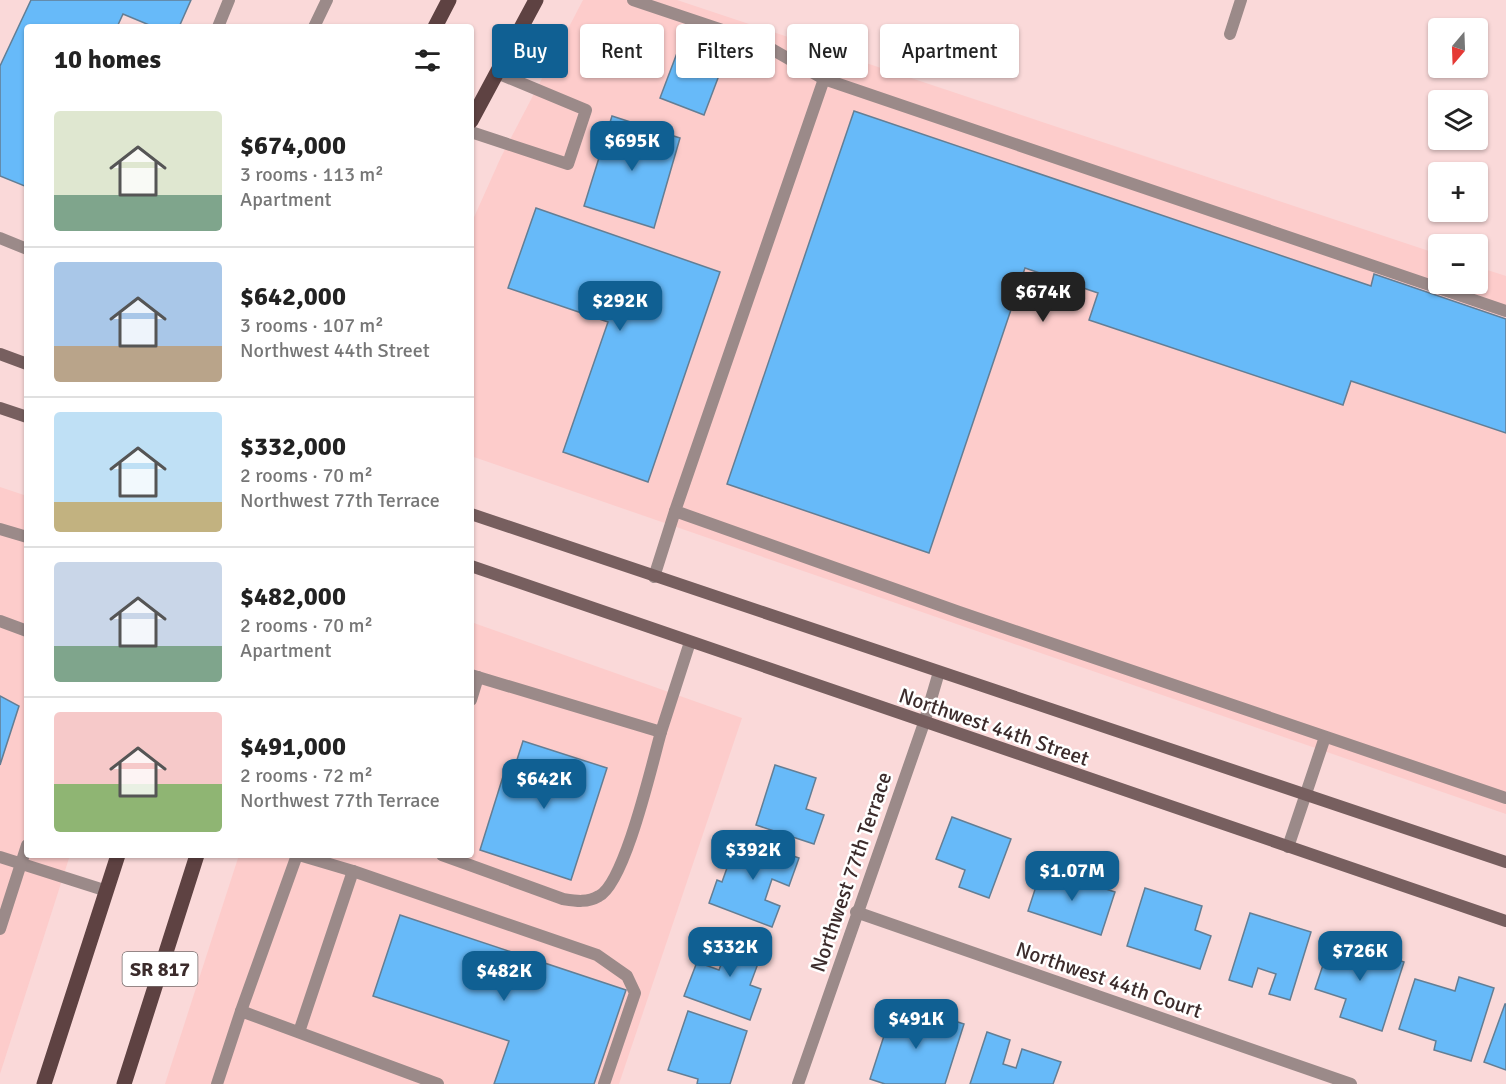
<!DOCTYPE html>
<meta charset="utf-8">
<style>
:root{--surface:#fff;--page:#f2f2f2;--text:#222;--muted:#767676;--line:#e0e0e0;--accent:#106093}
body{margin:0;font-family:Signika,sans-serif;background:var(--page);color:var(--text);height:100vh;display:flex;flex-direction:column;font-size:22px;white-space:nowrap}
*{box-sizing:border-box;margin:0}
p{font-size:20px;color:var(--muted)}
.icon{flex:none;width:33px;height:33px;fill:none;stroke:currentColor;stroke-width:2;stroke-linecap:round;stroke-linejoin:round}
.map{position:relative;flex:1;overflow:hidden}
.panel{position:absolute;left:24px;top:24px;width:450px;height:834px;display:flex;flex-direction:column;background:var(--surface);border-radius:6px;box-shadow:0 2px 4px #0004}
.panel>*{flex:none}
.top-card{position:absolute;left:492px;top:24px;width:570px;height:54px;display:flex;gap:12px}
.needle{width:39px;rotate:199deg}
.buttons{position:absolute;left:1428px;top:18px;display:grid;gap:12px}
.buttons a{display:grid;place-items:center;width:60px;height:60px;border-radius:6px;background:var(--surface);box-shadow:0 2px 4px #0004;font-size:30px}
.price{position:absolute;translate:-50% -51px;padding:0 14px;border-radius:12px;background:var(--accent);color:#fff;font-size:20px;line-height:39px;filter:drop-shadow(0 2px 3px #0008)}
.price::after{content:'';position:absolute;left:50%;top:36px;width:18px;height:14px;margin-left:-9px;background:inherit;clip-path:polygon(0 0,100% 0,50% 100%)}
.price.current{background:#222;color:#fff}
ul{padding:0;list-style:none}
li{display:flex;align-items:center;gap:18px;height:150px;padding:0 30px}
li+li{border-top:2px solid var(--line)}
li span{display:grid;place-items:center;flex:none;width:168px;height:120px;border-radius:6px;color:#555}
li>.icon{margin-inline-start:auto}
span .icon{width:72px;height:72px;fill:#fffc;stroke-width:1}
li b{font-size:26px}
h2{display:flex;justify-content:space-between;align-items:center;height:72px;padding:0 30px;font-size:26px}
.pill{padding:0 21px;border-radius:6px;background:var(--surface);box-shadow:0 2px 4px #0004;font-size:21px;line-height:54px}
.pill.current{background:var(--accent);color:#fff}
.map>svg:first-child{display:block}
</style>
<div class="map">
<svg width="1506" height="1084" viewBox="0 0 1506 1084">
<rect width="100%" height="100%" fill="#fad9d9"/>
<g fill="#fdcccb">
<polygon points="583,0 677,0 1438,254 1438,284 1478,284 1478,267 1506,276 1506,814 471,456 471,224 501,157"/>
<polygon points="0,487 27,496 27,855 70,855 0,1074"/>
<polygon points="471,622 742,718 619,1084 165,1084 239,855 471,855"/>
</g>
<g fill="#67baf9" stroke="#637e94" stroke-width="1.5">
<polygon points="31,0 191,0 179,27 154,27 123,14 117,27 27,27 27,187 0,176 0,66"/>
<polygon points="688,24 732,41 704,115 660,98"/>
<polygon points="854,111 1371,286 1374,274 1506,319 1506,433 1351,381 1343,405 1089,320 1098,293 1025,268 929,553 727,484"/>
<polygon points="612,116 680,138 654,228 584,206"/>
<polygon points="536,208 720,272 648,482 563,452 608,322 508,288"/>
<polygon points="0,696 19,706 0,765"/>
<polygon points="523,741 607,768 571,880 480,850 506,767 514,769"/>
<polygon points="775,765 816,778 806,809 824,815 814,844 756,825"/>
<polygon points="952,817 1011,839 989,898 959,887 965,870 936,859"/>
<polygon points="738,837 799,858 789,886 772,879 765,900 780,906 772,927 709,903 717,880 722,882"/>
<polygon points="1042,868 1115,892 1101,935 1028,911"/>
<polygon points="1145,888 1202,906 1195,930 1211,936 1200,969 1127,946"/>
<polygon points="1250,913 1311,932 1290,1000 1269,994 1276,974 1258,968 1252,987 1229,980"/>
<polygon points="400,915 626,990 594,1084 494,1084 509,1041 373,996"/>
<polygon points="734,930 766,942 750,985 761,989 750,1020 684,996 697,962 719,970"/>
<polygon points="1332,938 1404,962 1382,1031 1340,1017 1346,999 1315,989"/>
<polygon points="1459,977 1494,988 1471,1061 1434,1050 1436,1041 1399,1029 1415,979 1455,991"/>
<polygon points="1505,1004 1506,1004 1506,1070 1484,1062"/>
<polygon points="894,1005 919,1013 913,1032 926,1036 933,1014 964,1024 945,1084 885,1084 870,1079"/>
<polygon points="688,1011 747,1031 730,1084 697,1084 698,1079 668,1070"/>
<polygon points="987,1032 1010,1040 1003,1064 1016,1068 1022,1049 1061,1062 1053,1084 970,1084"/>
</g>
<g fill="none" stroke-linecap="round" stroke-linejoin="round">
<g stroke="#9b8a89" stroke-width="12">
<polyline points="633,0 761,43 824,79 1506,311"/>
<polyline points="218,27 229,0"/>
<polyline points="314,27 327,0"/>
<polyline points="1230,34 1241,0"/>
<polyline points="824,79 675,511 959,612 1506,798"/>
<polyline points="471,132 568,164 586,110 497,73"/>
<polyline points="0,238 27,249"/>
<polyline points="0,529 27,537"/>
<polyline points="654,577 675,511"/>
<polyline points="0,621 27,631"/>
<polyline points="471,675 661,732 690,642"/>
<polyline points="471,700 478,677"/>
<polyline points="1288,847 1325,737"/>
<polyline points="299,855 353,871"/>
<path d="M442,855L563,899C576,901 587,903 599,896C625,883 652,764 661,732"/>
<polyline points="0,857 107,891"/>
<polyline points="0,929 27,845"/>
<polyline points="241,1011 297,855"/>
<polyline points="299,1032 353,871 597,955 627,976 635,993 604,1084"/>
<polyline points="217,1084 241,1011 438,1084"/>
</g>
<g stroke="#9b8a89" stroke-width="12">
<polyline points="856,912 1351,1084"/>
<polyline points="798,1084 924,723 939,672"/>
</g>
<g stroke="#775f5f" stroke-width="12">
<polyline points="0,354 27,364"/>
<polyline points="0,408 27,417"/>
<polyline points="471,514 1506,862"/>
<polyline points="471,566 1506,921"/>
</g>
<g stroke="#5e4242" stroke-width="15">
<polyline points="435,27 449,0"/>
<polyline points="471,121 536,0"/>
<polyline points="44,1084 118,855"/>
<polyline points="124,1084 197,855"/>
</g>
</g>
<g text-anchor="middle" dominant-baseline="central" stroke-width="5" stroke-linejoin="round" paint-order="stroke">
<rect fill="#fff" stroke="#766b6b" stroke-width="1.5" x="122.5" y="952" width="75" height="34" rx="4.5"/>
<g font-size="20" font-weight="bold" fill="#3b2b2b">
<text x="160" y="969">SR 817</text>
</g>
<g font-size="21" fill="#3b2b2b" stroke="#fff">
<text transform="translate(994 727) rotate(19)">Northwest 44th Street</text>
<text transform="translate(851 872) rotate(-71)">Northwest 77th Terrace</text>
<text transform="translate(1109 980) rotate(19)">Northwest 44th Court</text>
</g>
</g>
</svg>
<div class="buttons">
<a><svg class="needle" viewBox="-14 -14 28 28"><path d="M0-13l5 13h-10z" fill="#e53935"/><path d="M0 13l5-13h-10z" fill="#767676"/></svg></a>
<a><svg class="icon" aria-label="layers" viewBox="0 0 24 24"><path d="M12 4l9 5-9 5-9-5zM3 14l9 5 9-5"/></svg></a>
<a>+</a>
<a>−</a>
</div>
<b class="price" style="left:632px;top:172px">$695K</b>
<b class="price current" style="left:1043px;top:323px">$674K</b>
<b class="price" style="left:620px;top:332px">$292K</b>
<b class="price" style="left:544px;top:810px">$642K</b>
<b class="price" style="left:753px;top:881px">$392K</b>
<b class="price" style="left:1072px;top:902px">$1.07M</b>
<b class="price" style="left:730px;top:978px">$332K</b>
<b class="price" style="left:1360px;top:982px">$726K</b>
<b class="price" style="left:504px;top:1002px">$482K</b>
<b class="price" style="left:916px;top:1050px">$491K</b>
<div class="top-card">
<a class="pill current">Buy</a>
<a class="pill">Rent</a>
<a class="pill">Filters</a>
<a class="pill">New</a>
<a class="pill">Apartment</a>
</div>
<section class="panel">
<h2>10 homes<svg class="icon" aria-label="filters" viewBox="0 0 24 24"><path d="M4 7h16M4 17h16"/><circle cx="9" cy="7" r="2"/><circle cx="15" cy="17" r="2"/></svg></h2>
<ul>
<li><span style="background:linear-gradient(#dfe7d0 70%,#7fa58c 0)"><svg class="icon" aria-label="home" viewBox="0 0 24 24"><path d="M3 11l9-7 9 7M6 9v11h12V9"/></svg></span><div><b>$674,000</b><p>3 rooms · 113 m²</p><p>Apartment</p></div></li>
<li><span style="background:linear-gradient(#a9c7e8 70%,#b9a48a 0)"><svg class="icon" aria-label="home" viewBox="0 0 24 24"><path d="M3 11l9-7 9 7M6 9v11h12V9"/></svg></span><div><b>$642,000</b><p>3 rooms · 107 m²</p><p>Northwest 44th Street</p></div></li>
<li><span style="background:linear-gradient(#bfe0f5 75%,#c2b280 0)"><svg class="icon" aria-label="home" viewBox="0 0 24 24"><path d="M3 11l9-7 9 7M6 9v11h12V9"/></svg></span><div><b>$332,000</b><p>2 rooms · 70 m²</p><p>Northwest 77th Terrace</p></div></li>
<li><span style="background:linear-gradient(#c9d6e8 70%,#7fa58c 0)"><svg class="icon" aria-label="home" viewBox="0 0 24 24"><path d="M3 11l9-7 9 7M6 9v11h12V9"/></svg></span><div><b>$482,000</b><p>2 rooms · 70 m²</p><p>Apartment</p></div></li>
<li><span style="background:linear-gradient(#f6c9c9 60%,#8fb573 0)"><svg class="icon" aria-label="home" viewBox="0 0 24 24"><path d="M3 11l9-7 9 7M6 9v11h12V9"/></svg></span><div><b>$491,000</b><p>2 rooms · 72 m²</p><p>Northwest 77th Terrace</p></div></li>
</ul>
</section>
</div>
